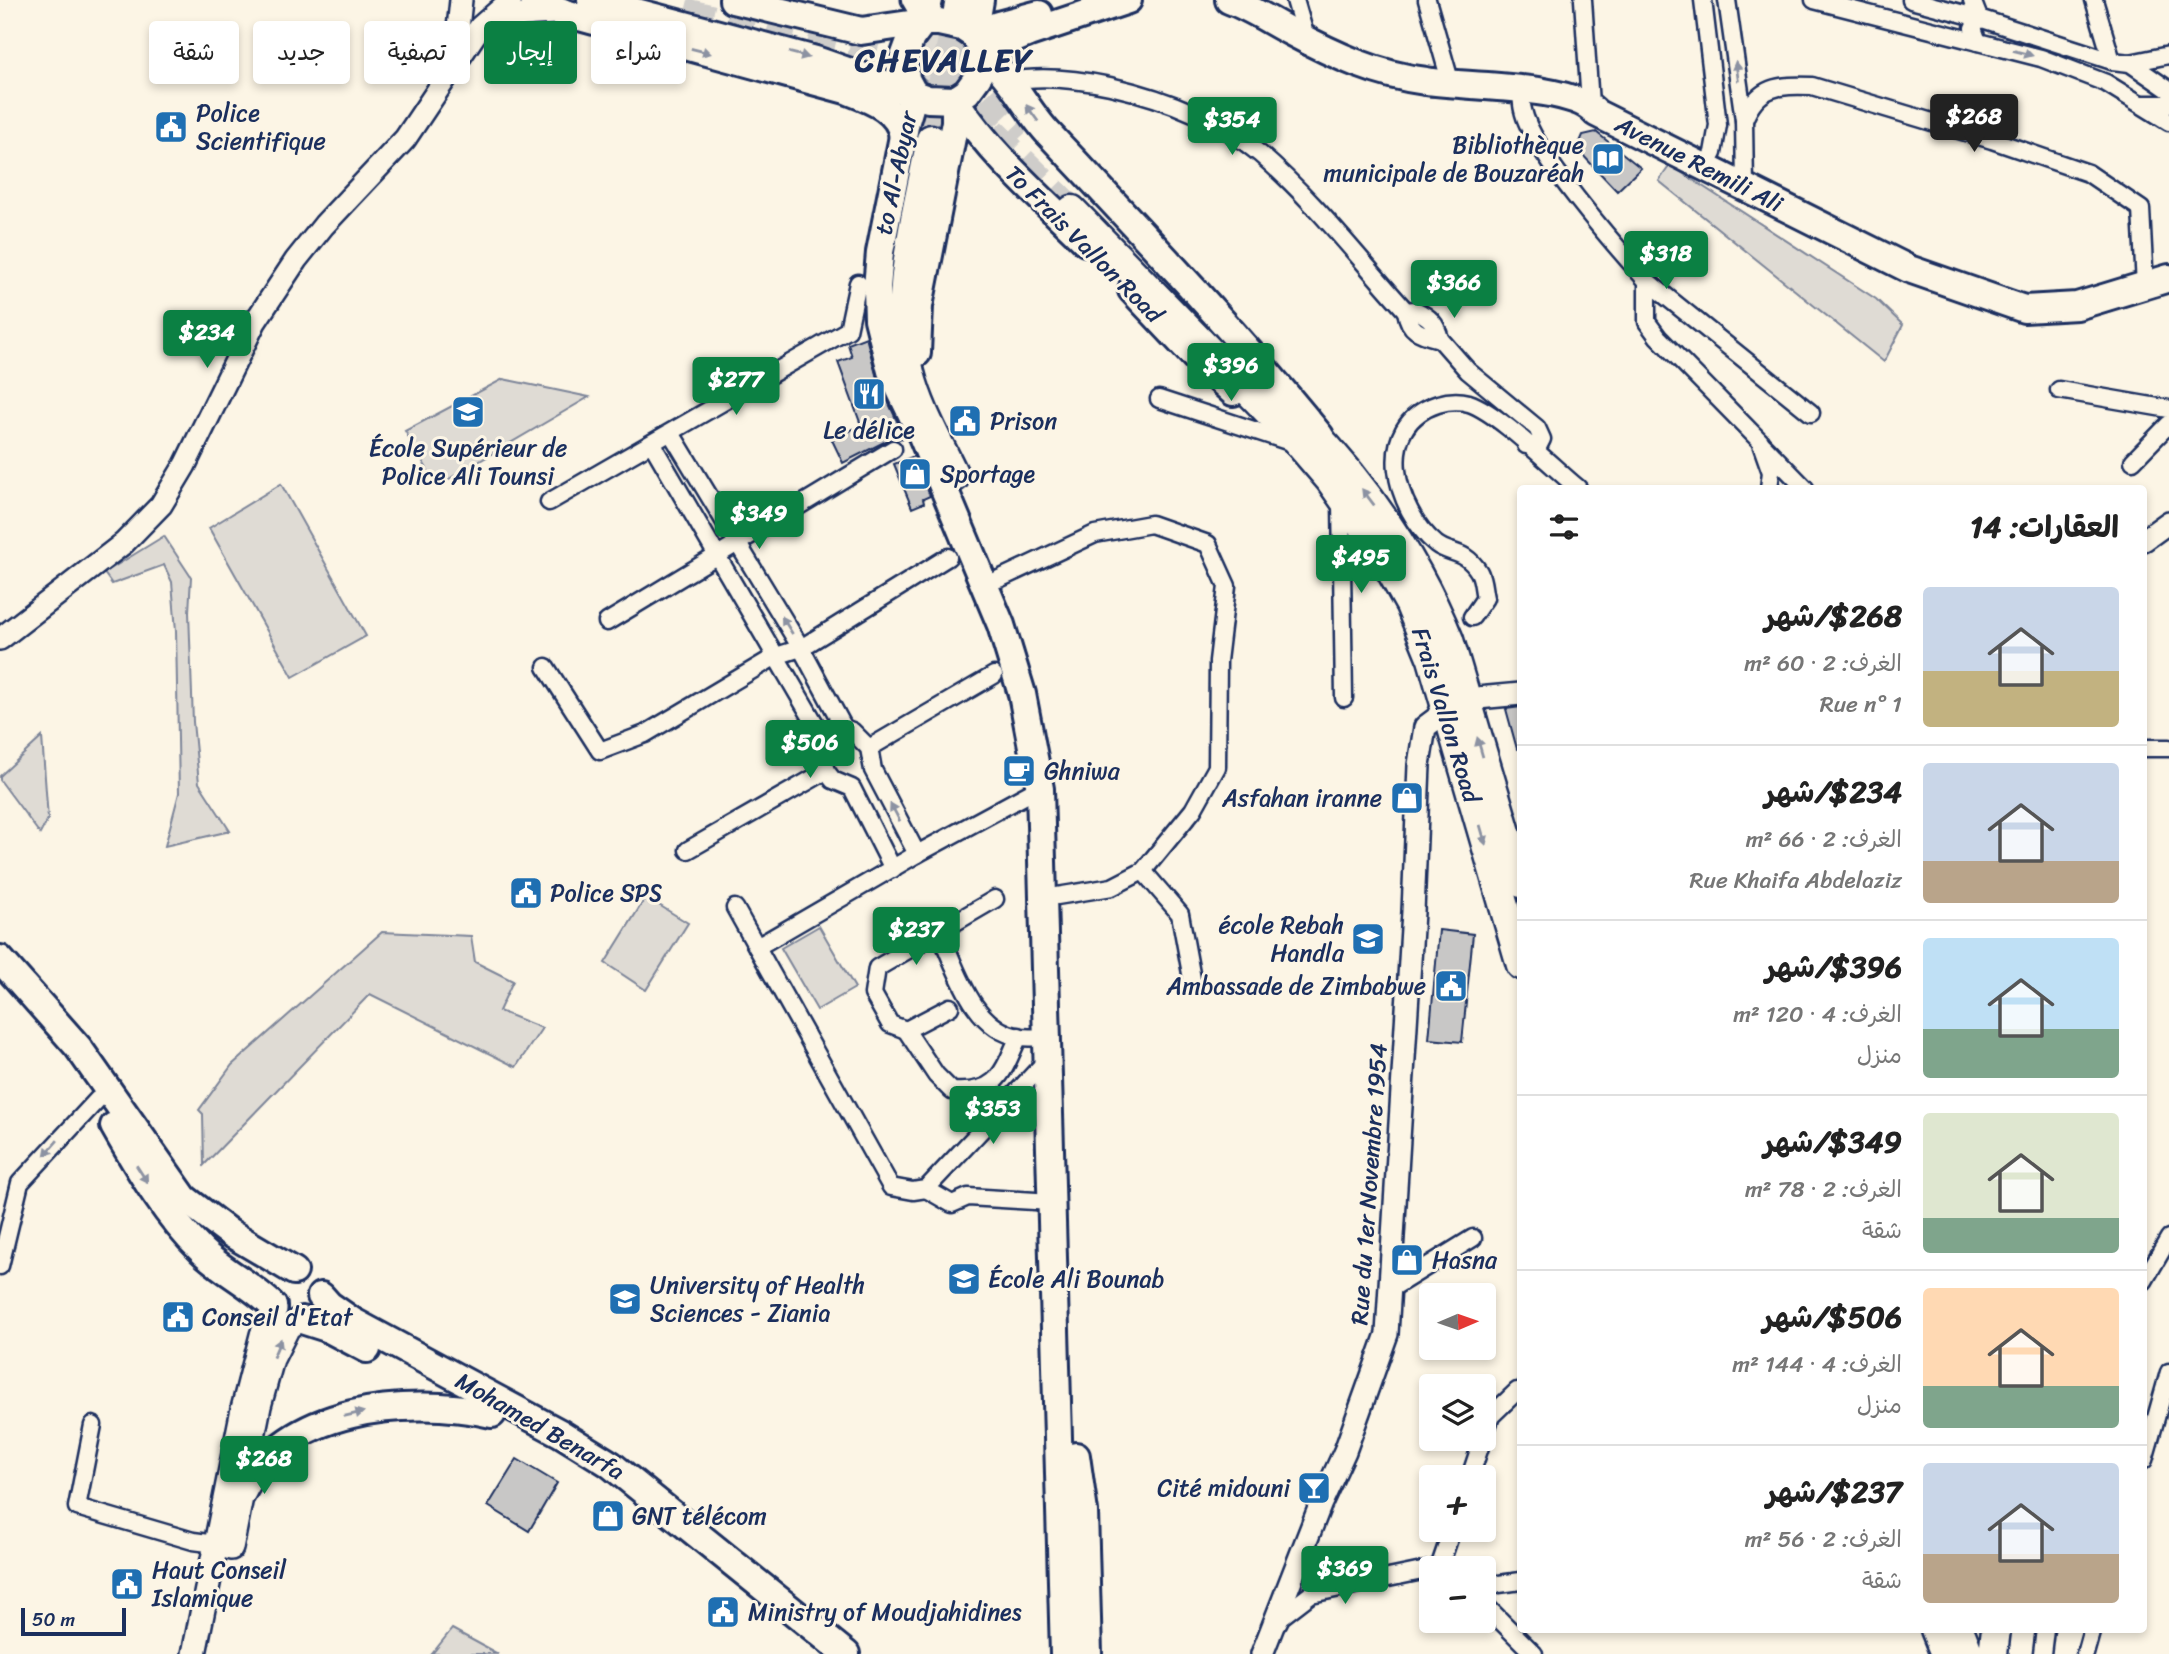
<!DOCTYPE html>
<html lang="ar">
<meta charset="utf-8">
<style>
:root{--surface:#fff;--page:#f2f2f2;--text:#222;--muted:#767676;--line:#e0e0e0;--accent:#0b8043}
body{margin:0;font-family:Sriracha,"Playpen Sans Arabic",sans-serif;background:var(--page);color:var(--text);direction:rtl;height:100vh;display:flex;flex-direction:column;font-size:26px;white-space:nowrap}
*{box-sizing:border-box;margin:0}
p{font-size:23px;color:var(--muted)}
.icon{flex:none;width:38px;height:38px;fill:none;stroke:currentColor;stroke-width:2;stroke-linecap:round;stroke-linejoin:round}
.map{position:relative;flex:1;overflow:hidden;direction:ltr}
.panel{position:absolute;left:1517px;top:485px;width:630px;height:1148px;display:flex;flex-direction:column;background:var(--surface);border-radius:7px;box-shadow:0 4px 10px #0003;direction:rtl}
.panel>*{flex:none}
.banner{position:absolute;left:21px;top:21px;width:665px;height:63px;direction:rtl;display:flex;gap:14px}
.needle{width:46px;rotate:88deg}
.controls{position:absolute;left:1419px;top:1283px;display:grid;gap:14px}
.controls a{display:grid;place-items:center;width:77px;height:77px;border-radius:7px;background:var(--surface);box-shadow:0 4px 10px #0003;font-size:35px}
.scale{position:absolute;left:21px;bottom:18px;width:105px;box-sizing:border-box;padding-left:7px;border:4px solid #1b2f5e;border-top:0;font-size:19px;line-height:24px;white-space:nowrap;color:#1b2f5e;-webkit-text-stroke:5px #fcf5e5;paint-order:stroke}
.price{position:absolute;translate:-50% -60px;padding:0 16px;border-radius:7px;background:var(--accent);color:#fff;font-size:23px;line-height:46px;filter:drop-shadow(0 2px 4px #0008)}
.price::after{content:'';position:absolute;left:50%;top:42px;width:21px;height:16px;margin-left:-10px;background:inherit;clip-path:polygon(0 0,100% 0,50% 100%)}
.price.current{background:#222;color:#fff}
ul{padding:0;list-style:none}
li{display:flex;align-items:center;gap:21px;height:175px;padding:0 28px}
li+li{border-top:2px solid var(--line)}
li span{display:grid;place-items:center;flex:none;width:196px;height:140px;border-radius:7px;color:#555}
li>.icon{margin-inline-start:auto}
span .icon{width:84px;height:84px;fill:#fffc;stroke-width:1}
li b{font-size:30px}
h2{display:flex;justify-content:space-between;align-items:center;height:84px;padding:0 28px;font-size:30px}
.chip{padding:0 24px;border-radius:7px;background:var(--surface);box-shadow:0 4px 10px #0003;font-size:24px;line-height:63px}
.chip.current{background:var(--accent);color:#fff}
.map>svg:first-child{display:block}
</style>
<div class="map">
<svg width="2169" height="1654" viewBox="0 0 2169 1654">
<rect width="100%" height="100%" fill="#fcf5e5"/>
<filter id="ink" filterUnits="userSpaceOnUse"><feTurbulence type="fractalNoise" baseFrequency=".0143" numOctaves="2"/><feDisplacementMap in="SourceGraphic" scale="14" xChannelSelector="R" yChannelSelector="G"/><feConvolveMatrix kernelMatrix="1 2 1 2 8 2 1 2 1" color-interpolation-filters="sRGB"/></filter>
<g filter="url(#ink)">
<g fill="#dfdbd4" stroke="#7d8599" stroke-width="2">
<circle cx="942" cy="60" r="26"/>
<polygon points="1670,165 1876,299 1903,325 1884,362 1659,181"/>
<polygon points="503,379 589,397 437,486 405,431"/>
<polygon points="281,484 366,636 293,677 209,528"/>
<polygon points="164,536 191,577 189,612 193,722 199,783 230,831 165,846 179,793 176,631 172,582 164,565 112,584 104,573"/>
<polygon points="42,737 48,819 40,834 0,780 0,776"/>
<polygon points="646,897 688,923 646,990 605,963"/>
<polygon points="819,926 855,988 817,1010 781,948"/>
<polygon points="382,932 471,936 475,962 513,981 499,1011 542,1028 516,1067 370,994 204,1165 203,1114 199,1110 232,1065"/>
<polygon points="452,1629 498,1654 432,1654"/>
</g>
<g fill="#c8c7c6" stroke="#1b2f5e" stroke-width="2">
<polygon points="1596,132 1641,168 1617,191 1577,149 1583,135"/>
<polygon points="866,337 877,378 905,438 888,440 843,463 832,440 861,425 838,362 852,357 848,344"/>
<polygon points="914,456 930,496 923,499 924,503 912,508 894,464"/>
<polygon points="1521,707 1521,748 1517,749 1506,709"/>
<polygon points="1439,930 1473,934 1462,1042 1429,1039"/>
<polygon points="517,1459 557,1483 529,1531 488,1506"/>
</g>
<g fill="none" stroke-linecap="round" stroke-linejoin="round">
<g stroke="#cfcdca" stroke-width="28" stroke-dasharray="28 14" stroke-linecap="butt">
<path d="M685,12C727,22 769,33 811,43C864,56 920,64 961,101L1072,210"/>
<polyline points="953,70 981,92 1022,136"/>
<polyline points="931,139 958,10"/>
</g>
<defs>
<g id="minor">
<polyline points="910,0 923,22"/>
<polyline points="1295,0 1307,41"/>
<polyline points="1427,0 1451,84"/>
<polyline points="1583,0 1590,104"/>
<polyline points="1703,0 1718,125 1713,153 1705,168"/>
<polyline points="1727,0 1744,120 1745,188"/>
<polyline points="1814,0 2041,58 2106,83 2169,122"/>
<polyline points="1911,0 1979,18 2112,61 2130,63 2169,90"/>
<polyline points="1972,0 1979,18 1973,28 1978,42"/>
<polyline points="2094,0 2112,61"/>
<polyline points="2130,63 2169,55"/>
<path d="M1010,81C1043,75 1077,79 1110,86C1163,98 1218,119 1260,154C1314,200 1359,259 1406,311"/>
<path d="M1521,88C1522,96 1521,103 1523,110C1531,150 1617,248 1647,281V322L1658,337L1760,441L1771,472L1769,488"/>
<polyline points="2143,104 2169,104"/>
<path d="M1744,120C1758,85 1779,85 1812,86L1992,140L2088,173L2141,209L2145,286"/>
<polyline points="1647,281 1811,413"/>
<path d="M1415,310C1430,317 1436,323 1440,339C1421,334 1409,332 1406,311Z"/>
<polyline points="1440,339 1468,371 1537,428 1542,439 1539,445 1526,445"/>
<polyline points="2059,390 2169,409"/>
<polyline points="1159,399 1290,442"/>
<polyline points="671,433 801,648 844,728 852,731 869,748 873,770 917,854"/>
<polyline points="652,444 824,739 821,753 826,771 833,780 852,788 893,869"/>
<polyline points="1763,445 1805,488"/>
<polyline points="2133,461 2169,424"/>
<polyline points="1341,501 1344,698"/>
<polyline points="549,502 848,330 858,283"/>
<polyline points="999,579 1095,534 1151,524 1208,544 1227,586 1218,661 1217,767 1193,810 1143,871 1112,887 1057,896"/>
<path d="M1472,617L1485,598C1483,590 1483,579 1479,572C1465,549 1450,555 1436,544C1395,510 1372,425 1438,404C1448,401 1458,400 1469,403C1499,413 1551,466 1578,488"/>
<polyline points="607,622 893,449"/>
<polyline points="546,667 600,751 645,734 776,656 801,648 948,557"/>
<polyline points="869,748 994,675"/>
<polyline points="2144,748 2169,748"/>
<polyline points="688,850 826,771"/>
<polyline points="1143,871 1180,914 1192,979"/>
<polyline points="735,908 891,1187 913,1191 926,1189 1048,1059"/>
<path d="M940,933C957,970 973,1030 1020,1037C1029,1038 1039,1037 1048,1037"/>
<polyline points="757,947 917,854 1039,788"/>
<polyline points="950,1007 906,1030 890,1024 873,994 877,968 995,899"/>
<path d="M906,1030L936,1075L952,1091C998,1094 1002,1074 1019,1036"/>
<polyline points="926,1189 952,1204 968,1197 1052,1202"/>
<polyline points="0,1266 20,1183 98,1099"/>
<polyline points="2144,1281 2169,1238"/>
<polyline points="1392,1288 1473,1238"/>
<polyline points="93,1425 77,1507 193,1541 216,1544"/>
<polyline points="1484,1435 1491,1416 1517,1391 1521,1391"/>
<polyline points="2144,1460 2169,1372"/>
<polyline points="1470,1477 1483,1438"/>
<polyline points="1439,1568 1452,1530"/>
<polyline points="1484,1586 1521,1581"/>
<polyline points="1484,1604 1534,1654"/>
<polyline points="1278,1623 1281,1617 1311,1594 1432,1569"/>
<polyline points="2042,1654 2045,1629"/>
<polyline points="2085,1654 2092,1629"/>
</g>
<g id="tertiary">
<path d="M487,28C509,13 535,14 561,13"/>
<polyline points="451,59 457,38 461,0"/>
<polyline points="2144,540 2169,522"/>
<polyline points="0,639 124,543 161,505 185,465 255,322 296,260 324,225 405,139 480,27 511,0"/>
<polyline points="1467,699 1521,694"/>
<polyline points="1262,1654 1321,1503 1345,1451 1387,1334 1413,912 1419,765 1425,727 1437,718 1445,702"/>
</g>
<g id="secondary">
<polyline points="231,1548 259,1406 272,1359 288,1327 299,1320"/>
<polyline points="194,1654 243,1409 262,1335 275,1309"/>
</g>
<g id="primary">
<path d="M534,0L565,13L846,90C869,99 900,109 903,137"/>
<polyline points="591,0 816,60 928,99 955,100 967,92 978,77 981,47 974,35 962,27 939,22 923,22 861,31 733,0"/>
<path d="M1229,0C1251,8 1270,21 1291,32C1334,55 1377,75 1426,81C1463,87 1574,84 1596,113L1909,269L2024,309L2077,306L2169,278"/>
<polyline points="974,35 998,25 1039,14"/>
<polyline points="974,35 980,0"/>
<path d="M981,53C1011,73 1025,109 1049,134C1142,233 1235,331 1320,436"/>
<polyline points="981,53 1029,33 1128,0"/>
<polyline points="914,94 906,121 880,252 877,288 878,319 891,371 922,436 1001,625 1022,694 1040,789 1064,1654"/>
<polyline points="914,94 906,79 904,57 911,38 923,22 929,0"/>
<path d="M955,100C991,155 1040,197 1086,242"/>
<polyline points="1132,290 1199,361 1233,392"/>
<polyline points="917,353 919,306 955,122 955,100"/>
<polyline points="0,959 78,1047 184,1198 230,1233 294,1271"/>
<path d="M114,1126C139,1169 164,1214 201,1250C222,1271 251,1284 273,1306"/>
<polyline points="321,1296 329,1305 352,1321 560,1433 610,1464 846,1654"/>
<polyline points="302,1320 327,1328 367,1349"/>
<polyline points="1076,1456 1084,1512 1088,1654"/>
<path d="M242,1493C285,1406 408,1396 492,1414"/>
</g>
<g id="trunk">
<polyline points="958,10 960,0"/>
<path d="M931,139C918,211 891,301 910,373C919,409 939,443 955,477"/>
<polyline points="1072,210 1294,438 1330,480 1379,550 1410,605 1432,659 1521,965"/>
<path d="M1304,422C1365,485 1416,558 1449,640L1521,883"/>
<polyline points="1935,1629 1945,1654"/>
<polyline points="1959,1629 1969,1654"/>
<polyline points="1993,1654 1996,1629"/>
</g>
</defs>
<use href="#minor" stroke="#1b2f5e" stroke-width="21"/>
<use href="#tertiary" stroke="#1b2f5e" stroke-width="26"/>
<use href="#secondary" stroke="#1b2f5e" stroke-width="28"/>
<use href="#primary" stroke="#1b2f5e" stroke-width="32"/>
<use href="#trunk" stroke="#1b2f5e" stroke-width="33"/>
<use href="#minor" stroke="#fcf5e5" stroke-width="16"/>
<use href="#tertiary" stroke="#fcf5e5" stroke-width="21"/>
<use href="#secondary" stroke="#fcf5e5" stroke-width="23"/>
<use href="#primary" stroke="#fcf5e5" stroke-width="26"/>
<use href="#trunk" stroke="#fcf5e5" stroke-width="28"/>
</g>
<defs><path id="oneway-solid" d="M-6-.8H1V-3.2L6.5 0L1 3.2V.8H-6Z" transform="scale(1.75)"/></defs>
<g fill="#8c92a2">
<use href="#oneway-solid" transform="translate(701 51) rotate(15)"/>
<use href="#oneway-solid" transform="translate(2023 53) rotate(15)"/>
<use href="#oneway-solid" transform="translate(799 55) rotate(15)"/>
<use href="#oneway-solid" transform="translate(1737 71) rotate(-98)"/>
<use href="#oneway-solid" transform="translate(1032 113) rotate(-126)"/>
<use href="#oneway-solid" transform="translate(1368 497) rotate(-127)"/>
<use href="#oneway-solid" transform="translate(787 625) rotate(-122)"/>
<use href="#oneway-solid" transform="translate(1480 747) rotate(-106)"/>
<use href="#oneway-solid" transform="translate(895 812) rotate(-118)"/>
<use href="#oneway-solid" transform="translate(1483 835) rotate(74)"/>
<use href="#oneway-solid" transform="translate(51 1148) rotate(131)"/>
<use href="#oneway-solid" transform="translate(142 1174) rotate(57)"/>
<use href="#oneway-solid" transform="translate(277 1348) rotate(-67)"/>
<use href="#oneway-solid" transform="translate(354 1414) rotate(-13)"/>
</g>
</g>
<defs>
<symbol id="civic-square" viewBox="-11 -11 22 22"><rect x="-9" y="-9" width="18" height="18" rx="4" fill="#1f6fb2" stroke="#fcf5e5"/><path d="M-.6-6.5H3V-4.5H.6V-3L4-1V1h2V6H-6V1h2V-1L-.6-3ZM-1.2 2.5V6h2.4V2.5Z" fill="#fff"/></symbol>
<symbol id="library-square" viewBox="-11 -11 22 22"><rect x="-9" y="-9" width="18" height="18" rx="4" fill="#1f6fb2" stroke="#fcf5e5"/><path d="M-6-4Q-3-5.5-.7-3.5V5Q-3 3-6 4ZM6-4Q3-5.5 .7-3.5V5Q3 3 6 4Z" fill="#fff"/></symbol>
<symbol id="restaurant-square" viewBox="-11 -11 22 22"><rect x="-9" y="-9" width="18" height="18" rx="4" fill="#1f6fb2" stroke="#fcf5e5"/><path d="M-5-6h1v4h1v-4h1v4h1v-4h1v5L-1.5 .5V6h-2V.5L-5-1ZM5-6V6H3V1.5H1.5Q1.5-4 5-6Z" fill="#fff"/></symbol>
<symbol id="university-square" viewBox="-11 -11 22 22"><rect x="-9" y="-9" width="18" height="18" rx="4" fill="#1f6fb2" stroke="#fcf5e5"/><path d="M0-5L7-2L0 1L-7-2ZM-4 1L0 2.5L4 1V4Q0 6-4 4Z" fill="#fff"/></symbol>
<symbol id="shop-square" viewBox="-11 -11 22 22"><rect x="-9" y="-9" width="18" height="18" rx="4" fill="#1f6fb2" stroke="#fcf5e5"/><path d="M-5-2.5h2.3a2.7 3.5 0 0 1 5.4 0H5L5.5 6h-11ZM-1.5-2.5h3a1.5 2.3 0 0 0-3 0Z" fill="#fff"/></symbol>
<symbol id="cafe-square" viewBox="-11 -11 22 22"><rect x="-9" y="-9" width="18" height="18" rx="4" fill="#1f6fb2" stroke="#fcf5e5"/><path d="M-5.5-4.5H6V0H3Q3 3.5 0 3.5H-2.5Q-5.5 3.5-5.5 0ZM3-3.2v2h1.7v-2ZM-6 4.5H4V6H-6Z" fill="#fff"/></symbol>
<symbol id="school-square" viewBox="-11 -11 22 22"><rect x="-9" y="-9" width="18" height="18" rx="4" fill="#1f6fb2" stroke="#fcf5e5"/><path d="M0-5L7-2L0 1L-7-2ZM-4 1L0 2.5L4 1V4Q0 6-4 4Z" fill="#fff"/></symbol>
<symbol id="bar-square" viewBox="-11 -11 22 22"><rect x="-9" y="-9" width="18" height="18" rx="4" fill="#1f6fb2" stroke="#fcf5e5"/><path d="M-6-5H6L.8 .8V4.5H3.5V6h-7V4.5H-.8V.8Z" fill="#fff"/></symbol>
</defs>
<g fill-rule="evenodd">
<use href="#civic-square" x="152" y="108" width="38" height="38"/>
<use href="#library-square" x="1589" y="140" width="38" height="38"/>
<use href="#restaurant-square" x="850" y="375" width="38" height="38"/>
<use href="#university-square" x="449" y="393" width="38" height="38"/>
<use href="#civic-square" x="946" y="402" width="38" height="38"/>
<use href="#shop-square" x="896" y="455" width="38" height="38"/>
<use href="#cafe-square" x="1000" y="752" width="38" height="38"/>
<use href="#shop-square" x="1388" y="779" width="38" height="38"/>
<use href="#civic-square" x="507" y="874" width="38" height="38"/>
<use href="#university-square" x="1349" y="920" width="38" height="38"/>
<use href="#civic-square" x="1432" y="967" width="38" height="38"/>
<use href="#shop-square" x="1388" y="1241" width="38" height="38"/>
<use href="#school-square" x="945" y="1260" width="38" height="38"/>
<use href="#university-square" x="606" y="1280" width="38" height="38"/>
<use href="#civic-square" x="159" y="1298" width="38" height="38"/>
<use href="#bar-square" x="1295" y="1469" width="38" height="38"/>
<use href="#shop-square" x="589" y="1497" width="38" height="38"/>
<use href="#civic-square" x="108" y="1565" width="38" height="38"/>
<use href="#civic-square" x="704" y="1593" width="38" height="38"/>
</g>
<g text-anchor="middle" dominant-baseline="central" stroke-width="6" stroke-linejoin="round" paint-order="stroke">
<g font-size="24" fill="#1b2f5e" stroke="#fcf5e5" text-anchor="start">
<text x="196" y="113">Police<tspan x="196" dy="28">Scientifique</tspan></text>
<text x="1584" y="145" text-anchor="end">Bibliothèque<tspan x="1584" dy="28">municipale de Bouzaréah</tspan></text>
<text x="990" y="421">Prison</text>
<text x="869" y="430" text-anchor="middle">Le délice</text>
<text x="468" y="448" text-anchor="middle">École Supérieur de<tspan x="468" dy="28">Police Ali Tounsi</tspan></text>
<text x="940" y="474">Sportage</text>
<text x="1044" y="771">Ghniwa</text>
<text x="1382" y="798" text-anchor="end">Asfahan iranne</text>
<text x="550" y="893">Police SPS</text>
<text x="1344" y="925" text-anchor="end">école Rebah<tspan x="1344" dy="28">Handla</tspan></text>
<text x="1426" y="986" text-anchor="end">Ambassade de Zimbabwe</text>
<text x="1432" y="1260">Hasna</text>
<text x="988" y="1279">École Ali Bounab</text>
<text x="650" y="1285">University of Health<tspan x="650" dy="28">Sciences - Ziania</tspan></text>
<text x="202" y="1317">Conseil d'Etat</text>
<text x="1290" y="1488" text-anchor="end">Cité midouni</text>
<text x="632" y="1516">GNT télécom</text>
<text x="152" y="1570">Haut Conseil<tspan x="152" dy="28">Islamique</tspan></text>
<text x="748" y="1612">Ministry of Moudjahidines</text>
</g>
<g font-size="24" fill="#1b2f5e" stroke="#fcf5e5">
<text transform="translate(1699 164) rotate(27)">Avenue Remili Ali</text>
<text transform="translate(896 173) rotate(-78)">to Al-Abyar</text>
<text transform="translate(1084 244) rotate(45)">To Frais Vallon Road</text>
<text transform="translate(1446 715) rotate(73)">Frais Vallon Road</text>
<text transform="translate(1369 1184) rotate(-86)">Rue du 1er Novembre 1954</text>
<text transform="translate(540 1426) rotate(30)">Mohamed Benarfa</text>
</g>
<g font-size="32" font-weight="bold" letter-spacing="2" fill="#1b2f5e" stroke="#fcf5e5">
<text x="944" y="60">CHEVALLEY</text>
</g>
</g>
</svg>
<div class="controls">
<a><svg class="needle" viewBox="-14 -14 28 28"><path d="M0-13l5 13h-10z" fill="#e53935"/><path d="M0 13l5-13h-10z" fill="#767676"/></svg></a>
<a><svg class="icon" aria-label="layers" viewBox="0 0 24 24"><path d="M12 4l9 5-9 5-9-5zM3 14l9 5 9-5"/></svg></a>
<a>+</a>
<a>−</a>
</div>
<div class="scale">50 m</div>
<b class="price current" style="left:1974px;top:154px">$268</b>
<b class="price" style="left:1232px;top:157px">$354</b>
<b class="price" style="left:1666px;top:291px">$318</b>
<b class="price" style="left:1454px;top:320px">$366</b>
<b class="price" style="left:207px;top:370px">$234</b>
<b class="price" style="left:1231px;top:403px">$396</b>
<b class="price" style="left:736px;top:417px">$277</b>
<b class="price" style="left:759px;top:551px">$349</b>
<b class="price" style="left:1361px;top:595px">$495</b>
<b class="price" style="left:810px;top:780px">$506</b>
<b class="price" style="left:916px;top:967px">$237</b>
<b class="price" style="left:993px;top:1146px">$353</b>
<b class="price" style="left:264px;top:1496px">$268</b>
<b class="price" style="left:1345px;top:1606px">$369</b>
<div class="banner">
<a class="chip">شراء</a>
<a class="chip current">إيجار</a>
<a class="chip">تصفية</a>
<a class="chip">جديد</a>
<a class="chip">شقة</a>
</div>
<section class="panel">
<h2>العقارات: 14<svg class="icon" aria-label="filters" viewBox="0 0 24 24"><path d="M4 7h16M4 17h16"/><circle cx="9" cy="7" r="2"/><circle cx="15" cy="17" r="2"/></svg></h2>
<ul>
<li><span style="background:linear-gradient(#c9d6e8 60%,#c2b280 0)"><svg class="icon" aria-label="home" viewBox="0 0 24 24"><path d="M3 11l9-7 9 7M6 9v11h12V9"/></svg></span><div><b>$268/شهر</b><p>الغرف: 2 · 60 m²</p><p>Rue n° 1</p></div></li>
<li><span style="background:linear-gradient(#c9d6e8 70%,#b9a48a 0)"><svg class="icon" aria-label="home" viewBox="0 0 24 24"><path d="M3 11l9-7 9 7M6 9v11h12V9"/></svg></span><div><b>$234/شهر</b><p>الغرف: 2 · 66 m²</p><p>Rue Khaifa Abdelaziz</p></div></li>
<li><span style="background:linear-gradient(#bfe0f5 65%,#7fa58c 0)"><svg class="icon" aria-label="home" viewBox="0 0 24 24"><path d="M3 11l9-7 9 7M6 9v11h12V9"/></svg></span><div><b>$396/شهر</b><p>الغرف: 4 · 120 m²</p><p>منزل</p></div></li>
<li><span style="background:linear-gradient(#dfe7d0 75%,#7fa58c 0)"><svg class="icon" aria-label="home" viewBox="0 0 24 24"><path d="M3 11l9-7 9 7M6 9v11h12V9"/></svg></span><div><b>$349/شهر</b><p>الغرف: 2 · 78 m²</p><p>شقة</p></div></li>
<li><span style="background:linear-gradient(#ffd9b3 70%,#7fa58c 0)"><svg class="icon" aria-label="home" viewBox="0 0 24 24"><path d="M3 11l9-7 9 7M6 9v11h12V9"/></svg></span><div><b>$506/شهر</b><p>الغرف: 4 · 144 m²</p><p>منزل</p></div></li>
<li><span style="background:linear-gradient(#c9d6e8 65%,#b9a48a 0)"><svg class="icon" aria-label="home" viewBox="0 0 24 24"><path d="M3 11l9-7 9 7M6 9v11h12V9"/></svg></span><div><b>$237/شهر</b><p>الغرف: 2 · 56 m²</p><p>شقة</p></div></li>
</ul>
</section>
</div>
